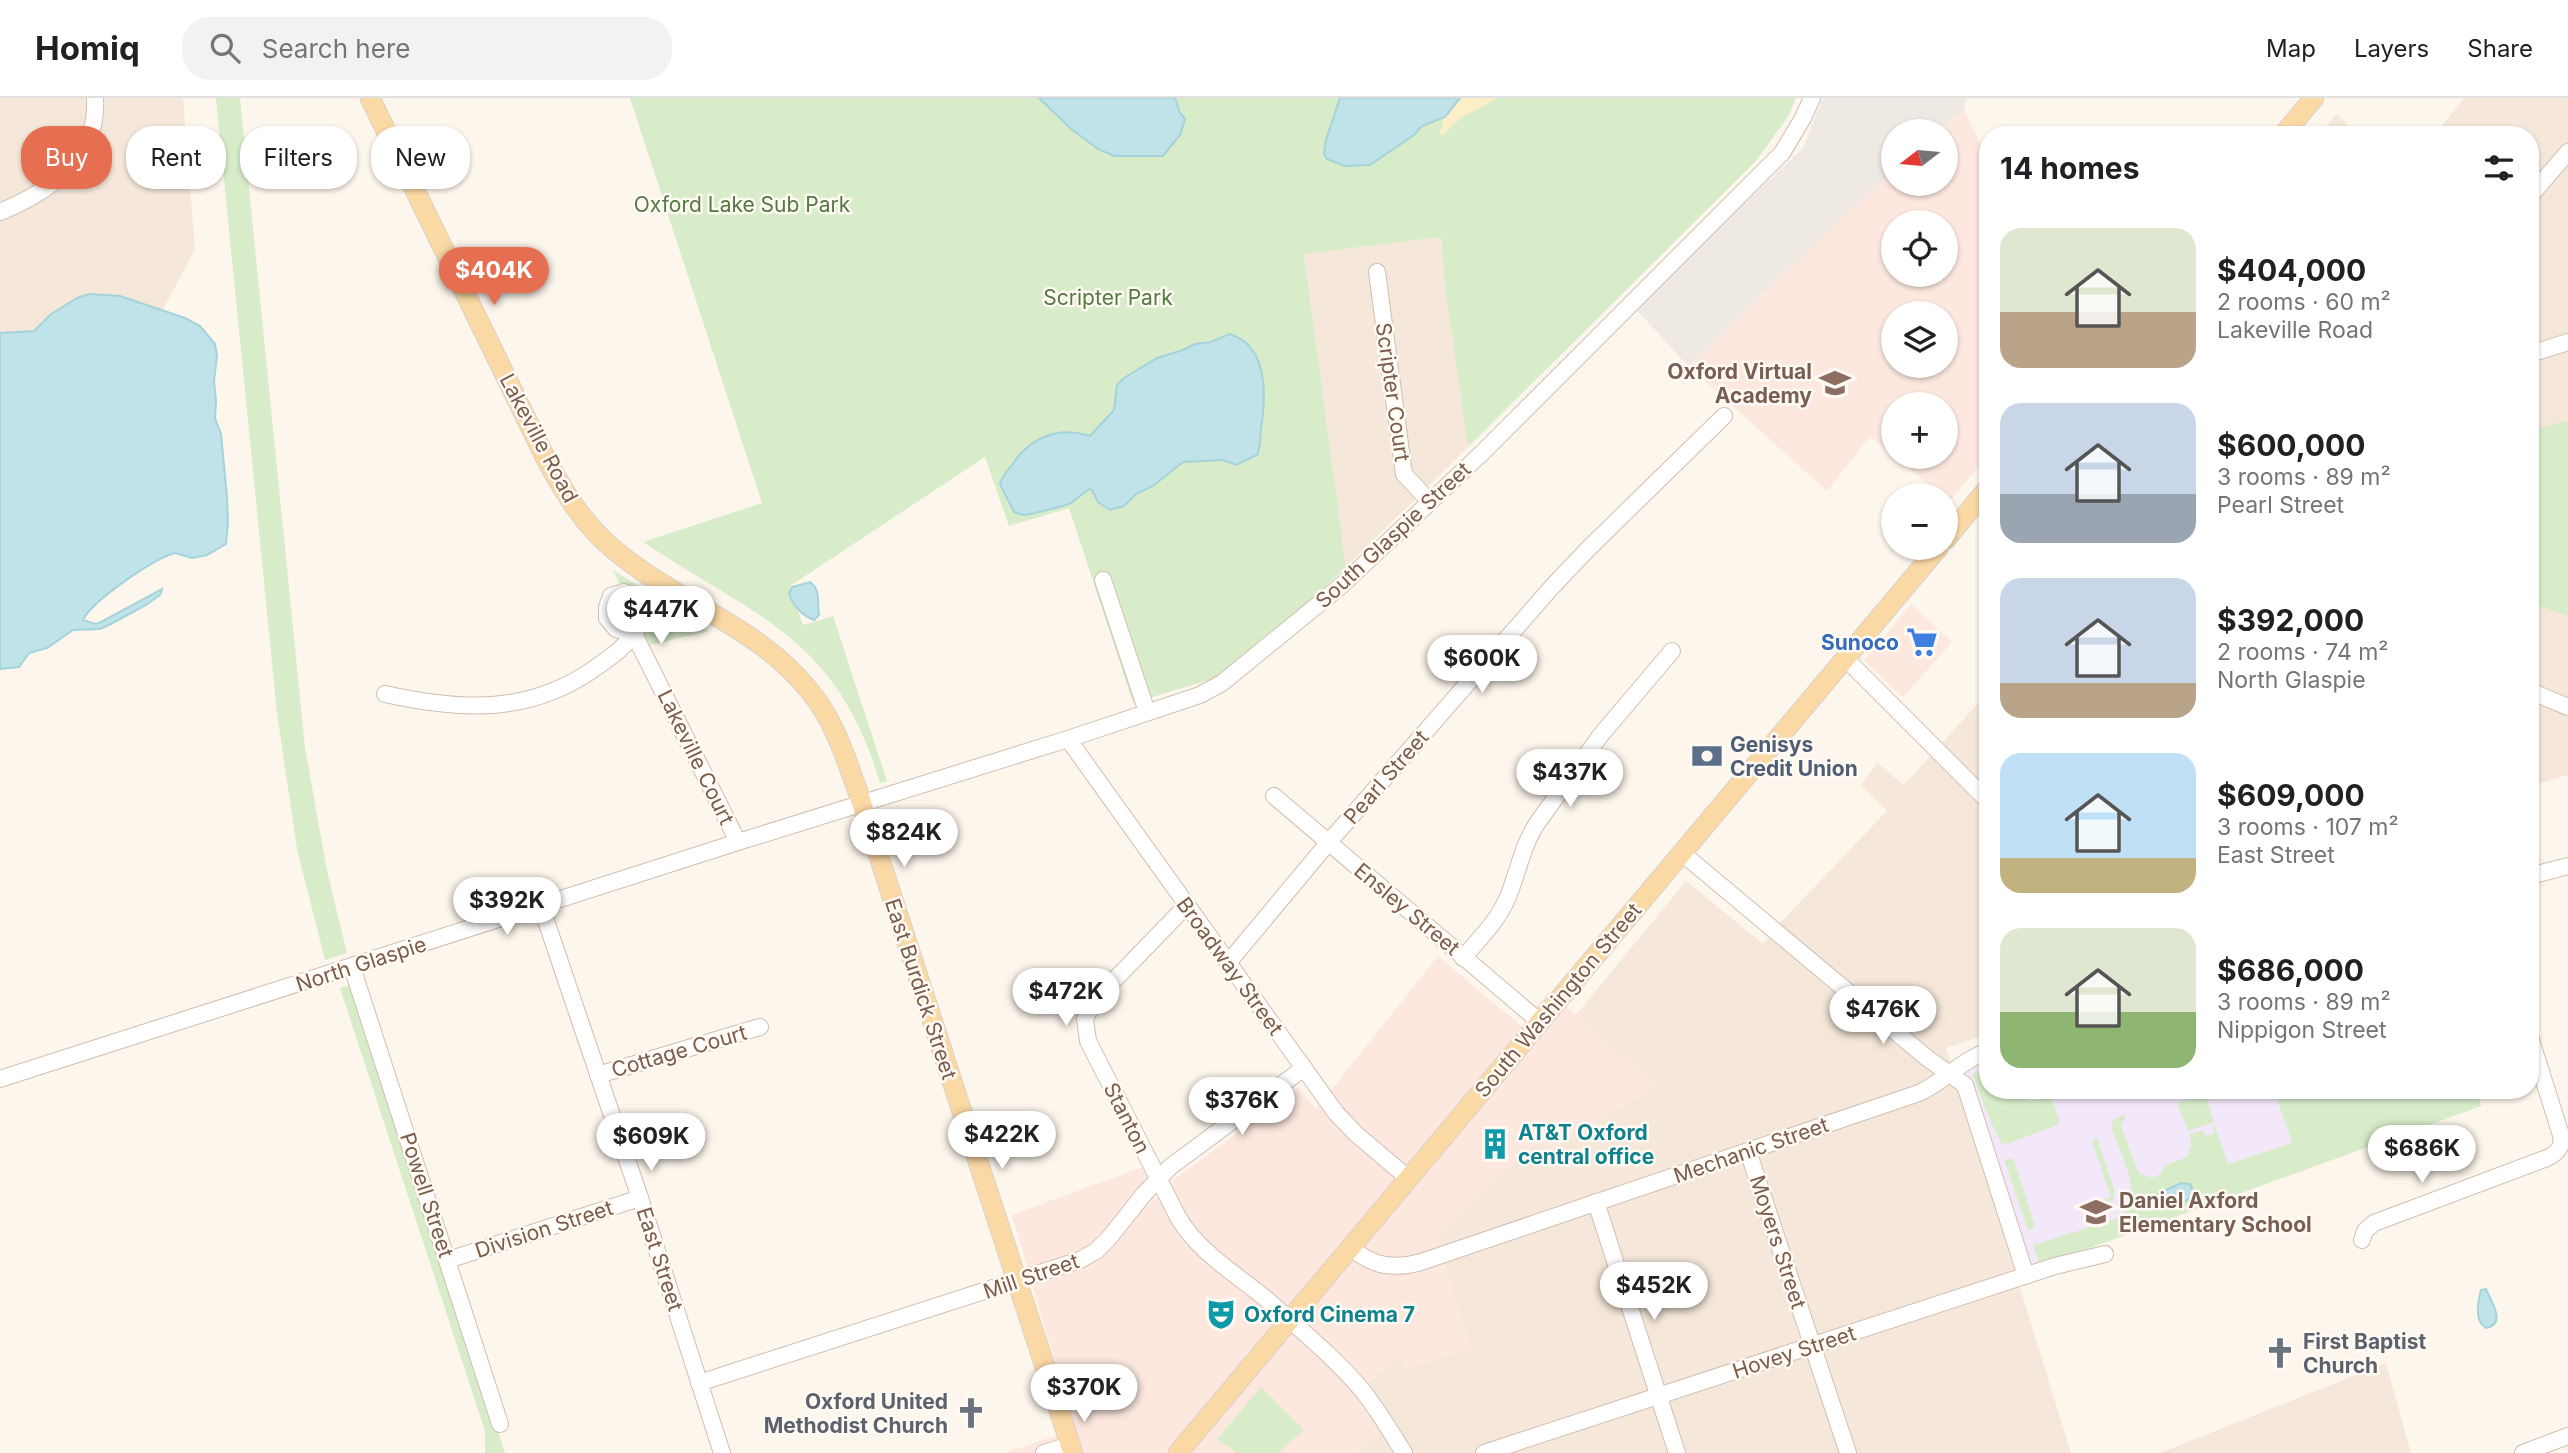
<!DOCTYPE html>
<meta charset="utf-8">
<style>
:root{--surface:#fff;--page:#f2f2f2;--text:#202124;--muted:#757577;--line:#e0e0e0;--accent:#e76f51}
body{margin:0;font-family:Inter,sans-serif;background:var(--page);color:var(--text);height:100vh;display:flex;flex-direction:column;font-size:26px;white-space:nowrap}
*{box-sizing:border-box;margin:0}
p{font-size:23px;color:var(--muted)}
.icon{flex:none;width:38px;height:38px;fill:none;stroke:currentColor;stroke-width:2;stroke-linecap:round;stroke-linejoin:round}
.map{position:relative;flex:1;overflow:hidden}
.side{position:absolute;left:1979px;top:28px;width:560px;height:973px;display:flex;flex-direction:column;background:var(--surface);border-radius:28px;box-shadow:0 2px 5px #0004}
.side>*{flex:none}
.hud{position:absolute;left:21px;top:28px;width:665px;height:63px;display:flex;gap:14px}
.needle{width:46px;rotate:254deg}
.controls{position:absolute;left:1881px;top:21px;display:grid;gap:14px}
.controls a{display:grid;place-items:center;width:77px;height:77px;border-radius:50%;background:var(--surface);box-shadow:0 2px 5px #0004;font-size:35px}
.price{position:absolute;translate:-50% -60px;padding:0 16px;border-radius:24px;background:#fff;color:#222;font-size:23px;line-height:46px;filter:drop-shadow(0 2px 4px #0008)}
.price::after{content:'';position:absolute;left:50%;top:42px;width:21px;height:16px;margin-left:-10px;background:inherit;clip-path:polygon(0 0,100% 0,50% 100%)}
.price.on{background:var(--accent);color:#fff}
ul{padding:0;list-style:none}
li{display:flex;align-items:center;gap:21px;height:175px;padding:0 21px}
li span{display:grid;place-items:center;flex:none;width:196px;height:140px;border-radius:21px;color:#555}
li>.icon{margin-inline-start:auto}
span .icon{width:84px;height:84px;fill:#fffc;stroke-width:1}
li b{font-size:30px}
h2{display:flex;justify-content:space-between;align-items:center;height:84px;padding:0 21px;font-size:30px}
.tag{padding:0 24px;border-radius:28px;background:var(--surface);box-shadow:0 2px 5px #0004;font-size:24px;line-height:63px}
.tag.on{background:var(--accent);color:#fff}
header{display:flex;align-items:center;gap:42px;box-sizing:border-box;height:98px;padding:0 35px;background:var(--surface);border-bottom:2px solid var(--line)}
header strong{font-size:33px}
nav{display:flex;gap:38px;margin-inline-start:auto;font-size:24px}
.search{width:490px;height:63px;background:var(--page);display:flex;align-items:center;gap:18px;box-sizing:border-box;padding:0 24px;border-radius:28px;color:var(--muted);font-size:26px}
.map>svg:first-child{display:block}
</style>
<header>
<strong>Homiq</strong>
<div class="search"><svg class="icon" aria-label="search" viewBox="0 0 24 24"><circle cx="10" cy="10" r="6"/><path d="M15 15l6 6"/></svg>Search here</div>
<nav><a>Map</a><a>Layers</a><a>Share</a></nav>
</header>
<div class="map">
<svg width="2568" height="1355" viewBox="0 0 2568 1355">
<rect width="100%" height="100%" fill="#fdf6ec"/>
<g fill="#f5e8da">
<polygon points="0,0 183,0 195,151 0,519"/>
<polygon points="2465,0 2568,0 2568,677 2531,688 2530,37 2434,37"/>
<polygon points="2337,16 2358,37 2318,37"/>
<polygon points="1441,139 1445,188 1468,349 1346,469 1304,156"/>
<polygon points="1988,594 1988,936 1946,950 2071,1355 1355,1355 1379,1338 1355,1295 1401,1256 1406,1272 1437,1140 1539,1042 1656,988 1576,917 1686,783 1763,846 1779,826 1887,713 1861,687 1877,665 1904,687"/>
<polygon points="2386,1265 2411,1355 2160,1355"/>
</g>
<g fill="#fde8e0" fill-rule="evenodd">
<path d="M1964,11L1988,62V358L1949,404L1946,397H1942L1896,359H1946V306H1894L1893,357L1870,338L1827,393L1688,268L1840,121L1893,74L1894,86H1946V33H1939ZM1894,124H1946V177H1894ZM1894,215H1946V268H1894Z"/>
<polygon points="1911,506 1952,544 1903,599 1864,563"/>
<polygon points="1438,858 1521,928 1549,893 1657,988 1555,1051 1539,1043 1437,1140 1471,1250 1405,1272 1400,1257 1355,1294 1379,1338 1355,1355 1004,1355 1074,1331 1012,1117 1143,1069 1155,1102 1173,1082 1299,990 1316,1011"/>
</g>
<polygon fill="#efe9e4" points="1823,0 1967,0 1964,11 1939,33 1894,33 1893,74 1840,121 1688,268 1635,210 1803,50"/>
<polygon fill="#f3e8fa" points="1988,965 1988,992 2476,992 2481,1008 2024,1171 1965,973"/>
<g fill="#d8ecc9">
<polygon points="216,0 240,0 305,650 327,773 347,855 325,862 297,751 277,615"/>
<path d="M630,0H1796L1788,19L1755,64L1468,349L1445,188L1441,139L1304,156L1346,469L1253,559L1255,568L1133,605L1069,410L1009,428L985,359L790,488L803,527L833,518L887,683L880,685C837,539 757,520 643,444L762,405Z"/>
<polygon points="2568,322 2568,518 2531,505 2530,333"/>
<polygon points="613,472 709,533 650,547"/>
<polygon points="351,887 505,1355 485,1355 485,1333 340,890"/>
<path d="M1988,969V992H2021L2028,1003L2051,999L2059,1021L2058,1027L2006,1046L2001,1045C1990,1023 1981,1001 1973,978L1975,974Z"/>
<polygon points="2219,992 2231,992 2230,995 2207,1002 2214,1024 2188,1033 2177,1005"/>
<path d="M2274,992H2476L2481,1008L2040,1168L2033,1147L2115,1121C2149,1104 2120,1056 2111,1029L2114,1021L2126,1016L2121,1028L2138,1074L2152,1080L2162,1075L2164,1068L2187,1059L2191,1048L2190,1036L2203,1032L2206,1038L2215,1035L2213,1029L2215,1028L2228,1066L2292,1045Z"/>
<polygon points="2097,1040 2115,1094 2113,1102 2103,1107 2100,1105 2101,1102 2111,1099 2092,1043"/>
<polygon points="2011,1060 2014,1062 2034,1125 2034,1130 2028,1132 2006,1067 2005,1062"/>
<polygon points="1261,1289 1304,1332 1278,1355 1237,1355 1217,1341"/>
</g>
<polygon fill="#fcefc7" points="1460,0 1498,0 1462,19 1443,37 1439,35 1443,27 1442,21"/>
<g fill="#bfe3e8" stroke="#a5d3da" stroke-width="2">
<polygon points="1039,0 1175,0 1180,15 1185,21 1180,37 1163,58 1114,58 1098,51 1070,30"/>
<polygon points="1340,0 1460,0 1445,19 1422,28 1414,37 1370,67 1345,68 1327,61 1324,56 1326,42"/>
<path d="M89,196L120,198L185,220L200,228L215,246L217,258L214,283L216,303L215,320L221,336L227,399L228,424L226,446L207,457L192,460L175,455C153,461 92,503 83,522L96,526L101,524L162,491L160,497L146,507L111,526L100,531L73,532L47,550L29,555L19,569L0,571V235L34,233L50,217L77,200Z"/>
<path d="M1229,236C1269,247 1266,299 1261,331C1260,340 1261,349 1257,357L1236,367L1223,362L1183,364L1153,388L1136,396L1124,408L1110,412L1098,404L1092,392L1089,391L1071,405L1063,408L1031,416L1023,417L1014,414L1000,386C1002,378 1007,373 1012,367C1030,339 1058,328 1090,338L1114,312L1117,287L1124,280L1157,260L1183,252L1195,246L1211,244Z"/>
<path d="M810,484C821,492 817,504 819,517L814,522C802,518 793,507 789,496L792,489Z"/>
<path d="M2181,1085L2190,1086L2194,1095C2185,1109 2165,1112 2149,1111L2146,1106L2151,1099Z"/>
<path d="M2486,1191C2491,1203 2507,1226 2486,1230C2474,1223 2478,1203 2481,1192Z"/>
</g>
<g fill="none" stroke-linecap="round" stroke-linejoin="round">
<defs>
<g id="minor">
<polyline points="2530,98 2568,54"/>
<path d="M0,114C49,94 99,60 95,0"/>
<polyline points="1377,174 1404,376 1430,404"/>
<polyline points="2530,256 2568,244"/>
<polyline points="1103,482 1147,614"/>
<polyline points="1846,561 1988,703"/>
<polyline points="2530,593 2568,609"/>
<path d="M385,596C462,613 531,617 598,568C612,558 624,550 634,536L616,531L607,520V509L611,498L624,494L640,503C645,516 642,524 634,536L738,744"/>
<polyline points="1068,641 1336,1015 1356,1036 1408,1080"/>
<polyline points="1274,698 1540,924"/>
<polyline points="1682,755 1927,960 1965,987 2026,1178"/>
<polyline points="2530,778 2568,768"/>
<path d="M1187,807L1094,903L1085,921L1088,943L1178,1119C1200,1157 1240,1178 1272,1206C1302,1233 1336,1261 1362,1292C1378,1312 1391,1334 1404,1355"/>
<polyline points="541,808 640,1100 722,1355"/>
<path d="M1463,860C1479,841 1497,824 1507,801C1518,776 1522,747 1538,724L1600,638L1672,553"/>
<polyline points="1228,865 1328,745 1551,490 1589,450 1724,318"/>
<polyline points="352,869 500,1326"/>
<polyline points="598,977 760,929"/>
<polyline points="0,981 738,744 1068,641 1200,597 1222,585 1342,487 1482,355 1782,55 1803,20 1812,0"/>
<polyline points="1748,1053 1848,1355"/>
<polyline points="1596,1104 1677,1355"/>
<path d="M2362,1142L2365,1133L2374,1125L2547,1060C2558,1055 2563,1049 2561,1037L2530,939"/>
<path d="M1350,1149C1372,1168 1393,1172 1421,1164L1919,995C1945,983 1960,963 1988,953"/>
<polyline points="448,1162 640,1100"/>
<polyline points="699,1285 1080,1162 1096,1153 1109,1140 1144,1096 1170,1069 1304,970"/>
<polyline points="1044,1355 1070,1347"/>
<polyline points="1484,1355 2055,1168 2105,1156"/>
<polyline points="2523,1355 2568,1338"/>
</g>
<g id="major">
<path d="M370,0L544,357C560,387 577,416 601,440C663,500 753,523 808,591C833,620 844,655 857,691L1073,1355"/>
<polyline points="2283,37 2314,0"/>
<polyline points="1946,441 1988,390"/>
<polyline points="1178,1355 1938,450"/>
</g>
</defs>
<use href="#minor" stroke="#d1beb0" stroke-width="18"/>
<use href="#major" stroke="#dad1cd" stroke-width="21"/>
<use href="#minor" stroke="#fff" stroke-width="16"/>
<use href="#major" stroke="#fbd9a5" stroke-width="19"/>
</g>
<defs>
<symbol id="school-bare" viewBox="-9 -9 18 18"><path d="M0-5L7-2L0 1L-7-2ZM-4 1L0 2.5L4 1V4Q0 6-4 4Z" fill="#8d6e63" stroke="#fffaf3" stroke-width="2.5" paint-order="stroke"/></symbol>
<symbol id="supermarket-bare" viewBox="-9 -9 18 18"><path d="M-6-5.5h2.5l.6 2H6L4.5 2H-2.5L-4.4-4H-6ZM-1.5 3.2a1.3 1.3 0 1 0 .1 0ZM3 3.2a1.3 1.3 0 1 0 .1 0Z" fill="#3f7fe0" stroke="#fffaf3" stroke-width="2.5" paint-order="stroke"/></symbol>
<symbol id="bank-bare" viewBox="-9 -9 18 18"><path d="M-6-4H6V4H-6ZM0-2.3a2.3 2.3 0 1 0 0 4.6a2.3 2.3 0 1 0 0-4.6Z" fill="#5c6f8a" stroke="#fffaf3" stroke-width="2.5" paint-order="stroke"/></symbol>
<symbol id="building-bare" viewBox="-9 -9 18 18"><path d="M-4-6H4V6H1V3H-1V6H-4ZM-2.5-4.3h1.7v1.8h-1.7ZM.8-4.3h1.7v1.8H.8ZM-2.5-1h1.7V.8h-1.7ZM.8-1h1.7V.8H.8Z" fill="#0f9aa8" stroke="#fffaf3" stroke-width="2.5" paint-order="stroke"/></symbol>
<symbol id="theatre-bare" viewBox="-9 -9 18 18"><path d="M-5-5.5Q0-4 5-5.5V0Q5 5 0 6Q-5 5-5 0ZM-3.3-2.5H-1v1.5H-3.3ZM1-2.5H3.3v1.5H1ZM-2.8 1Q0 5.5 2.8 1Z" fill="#0f9aa8" stroke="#fffaf3" stroke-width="2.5" paint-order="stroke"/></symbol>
<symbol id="church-bare" viewBox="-9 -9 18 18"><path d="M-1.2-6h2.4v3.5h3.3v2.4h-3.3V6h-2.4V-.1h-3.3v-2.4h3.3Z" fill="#6b7280" stroke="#fffaf3" stroke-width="2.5" paint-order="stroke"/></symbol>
</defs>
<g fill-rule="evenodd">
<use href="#school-bare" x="1813" y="263" width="44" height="44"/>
<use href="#supermarket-bare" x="1900" y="522" width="44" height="44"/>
<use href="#bank-bare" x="1685" y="636" width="44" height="44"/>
<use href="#building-bare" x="1473" y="1024" width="44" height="44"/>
<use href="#school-bare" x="2074" y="1092" width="44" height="44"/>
<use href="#theatre-bare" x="1199" y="1194" width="44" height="44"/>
<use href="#church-bare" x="2258" y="1233" width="44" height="44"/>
<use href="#church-bare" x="949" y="1293" width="44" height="44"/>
</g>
<g text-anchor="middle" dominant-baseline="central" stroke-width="5" stroke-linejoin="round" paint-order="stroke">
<g font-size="21" fill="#537a41" stroke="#fffaf3">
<text x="742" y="106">Oxford Lake Sub Park</text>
<text x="1108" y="199">Scripter Park</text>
</g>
<g font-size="21" font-weight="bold" fill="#785e54" stroke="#fffaf3" text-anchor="end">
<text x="1812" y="273">Oxford Virtual<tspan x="1812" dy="24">Academy</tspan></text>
<text x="2119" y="1102" text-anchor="start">Daniel Axford<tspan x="2119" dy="24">Elementary School</tspan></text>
</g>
<g font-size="21" fill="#7a5c4d" stroke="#fffaf3">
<text transform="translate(1393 294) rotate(82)">Scripter Court</text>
<text transform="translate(539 340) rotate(62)">Lakeville Road</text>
<text transform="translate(1393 437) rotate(-43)">South Glaspie Street</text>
<text transform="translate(696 659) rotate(64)">Lakeville Court</text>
<text transform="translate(1386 679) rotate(-49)">Pearl Street</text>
<text transform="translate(1407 811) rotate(40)">Ensley Street</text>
<text transform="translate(361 866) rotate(-18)">North Glaspie</text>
<text transform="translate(1230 868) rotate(54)">Broadway Street</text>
<text transform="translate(921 891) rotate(72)">East Burdick Street</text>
<text transform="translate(1558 902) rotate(-50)">South Washington Street</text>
<text transform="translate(679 953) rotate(-16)">Cottage Court</text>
<text transform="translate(1127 1020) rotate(63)">Stanton</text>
<text transform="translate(1751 1052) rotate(-19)">Mechanic Street</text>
<text transform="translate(427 1097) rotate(72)">Powell Street</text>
<text transform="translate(544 1131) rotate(-18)">Division Street</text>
<text transform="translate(1778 1144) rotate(72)">Moyers Street</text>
<text transform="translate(660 1161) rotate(72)">East Street</text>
<text transform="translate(1031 1178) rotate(-19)">Mill Street</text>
<text transform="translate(1794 1254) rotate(-18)">Hovey Street</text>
</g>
<g font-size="21" font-weight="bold" fill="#366cbe" stroke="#fffaf3" text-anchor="end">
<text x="1899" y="544">Sunoco</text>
</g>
<g font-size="21" font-weight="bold" fill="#4e5e75" stroke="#fffaf3" text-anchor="start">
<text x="1730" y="646">Genisys<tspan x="1730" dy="24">Credit Union</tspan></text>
</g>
<g font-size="21" font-weight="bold" fill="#0d838f" stroke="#fffaf3" text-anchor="start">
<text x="1518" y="1034">AT&amp;T Oxford<tspan x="1518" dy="24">central office</tspan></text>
<text x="1244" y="1216">Oxford Cinema 7</text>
</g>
<g font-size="21" font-weight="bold" fill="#5b616d" stroke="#fffaf3" text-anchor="start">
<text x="2303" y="1243">First Baptist<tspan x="2303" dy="24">Church</tspan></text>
<text x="948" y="1303" text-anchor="end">Oxford United<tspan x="948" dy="24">Methodist Church</tspan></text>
</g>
</g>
</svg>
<div class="controls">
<a><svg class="needle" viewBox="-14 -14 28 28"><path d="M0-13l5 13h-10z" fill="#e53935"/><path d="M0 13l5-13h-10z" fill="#757577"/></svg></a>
<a><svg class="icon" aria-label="locate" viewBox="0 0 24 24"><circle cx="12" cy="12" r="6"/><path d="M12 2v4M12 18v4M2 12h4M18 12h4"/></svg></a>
<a><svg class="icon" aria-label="layers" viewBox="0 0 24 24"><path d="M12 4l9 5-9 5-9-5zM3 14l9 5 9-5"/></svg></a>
<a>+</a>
<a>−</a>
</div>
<b class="price on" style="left:494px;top:209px">$404K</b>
<b class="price" style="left:661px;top:548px">$447K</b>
<b class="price" style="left:1482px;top:597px">$600K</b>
<b class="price" style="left:1570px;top:711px">$437K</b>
<b class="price" style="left:904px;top:771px">$824K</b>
<b class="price" style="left:507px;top:839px">$392K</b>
<b class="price" style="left:1066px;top:930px">$472K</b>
<b class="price" style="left:1883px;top:948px">$476K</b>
<b class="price" style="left:1242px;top:1039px">$376K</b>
<b class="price" style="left:1002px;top:1073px">$422K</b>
<b class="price" style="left:651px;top:1075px">$609K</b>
<b class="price" style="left:2422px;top:1087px">$686K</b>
<b class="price" style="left:1654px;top:1224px">$452K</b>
<b class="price" style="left:1084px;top:1326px">$370K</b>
<div class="hud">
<a class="tag on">Buy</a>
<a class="tag">Rent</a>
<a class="tag">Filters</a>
<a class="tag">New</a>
</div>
<section class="side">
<h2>14 homes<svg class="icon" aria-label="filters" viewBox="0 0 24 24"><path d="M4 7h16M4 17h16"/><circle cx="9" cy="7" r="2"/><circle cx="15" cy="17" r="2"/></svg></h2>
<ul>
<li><span style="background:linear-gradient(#dfe7d0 60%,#b9a48a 0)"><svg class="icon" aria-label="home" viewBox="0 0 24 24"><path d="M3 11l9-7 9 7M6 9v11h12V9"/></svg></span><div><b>$404,000</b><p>2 rooms · 60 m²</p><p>Lakeville Road</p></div></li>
<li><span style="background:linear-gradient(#c9d6e8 65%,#9aa5b1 0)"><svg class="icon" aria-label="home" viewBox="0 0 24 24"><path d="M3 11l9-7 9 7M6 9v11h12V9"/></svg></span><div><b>$600,000</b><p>3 rooms · 89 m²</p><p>Pearl Street</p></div></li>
<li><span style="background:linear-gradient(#c9d6e8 75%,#b9a48a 0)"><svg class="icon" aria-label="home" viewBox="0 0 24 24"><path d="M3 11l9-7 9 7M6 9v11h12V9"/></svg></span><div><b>$392,000</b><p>2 rooms · 74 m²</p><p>North Glaspie</p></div></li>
<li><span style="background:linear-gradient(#bfe0f5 75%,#c2b280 0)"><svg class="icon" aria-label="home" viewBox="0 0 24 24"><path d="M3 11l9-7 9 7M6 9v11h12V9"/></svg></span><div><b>$609,000</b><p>3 rooms · 107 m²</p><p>East Street</p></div></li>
<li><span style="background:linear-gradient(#dfe7d0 60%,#8fb573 0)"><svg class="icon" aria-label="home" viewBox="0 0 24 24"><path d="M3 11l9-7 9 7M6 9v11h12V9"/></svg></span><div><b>$686,000</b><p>3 rooms · 89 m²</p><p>Nippigon Street</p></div></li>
</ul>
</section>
</div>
